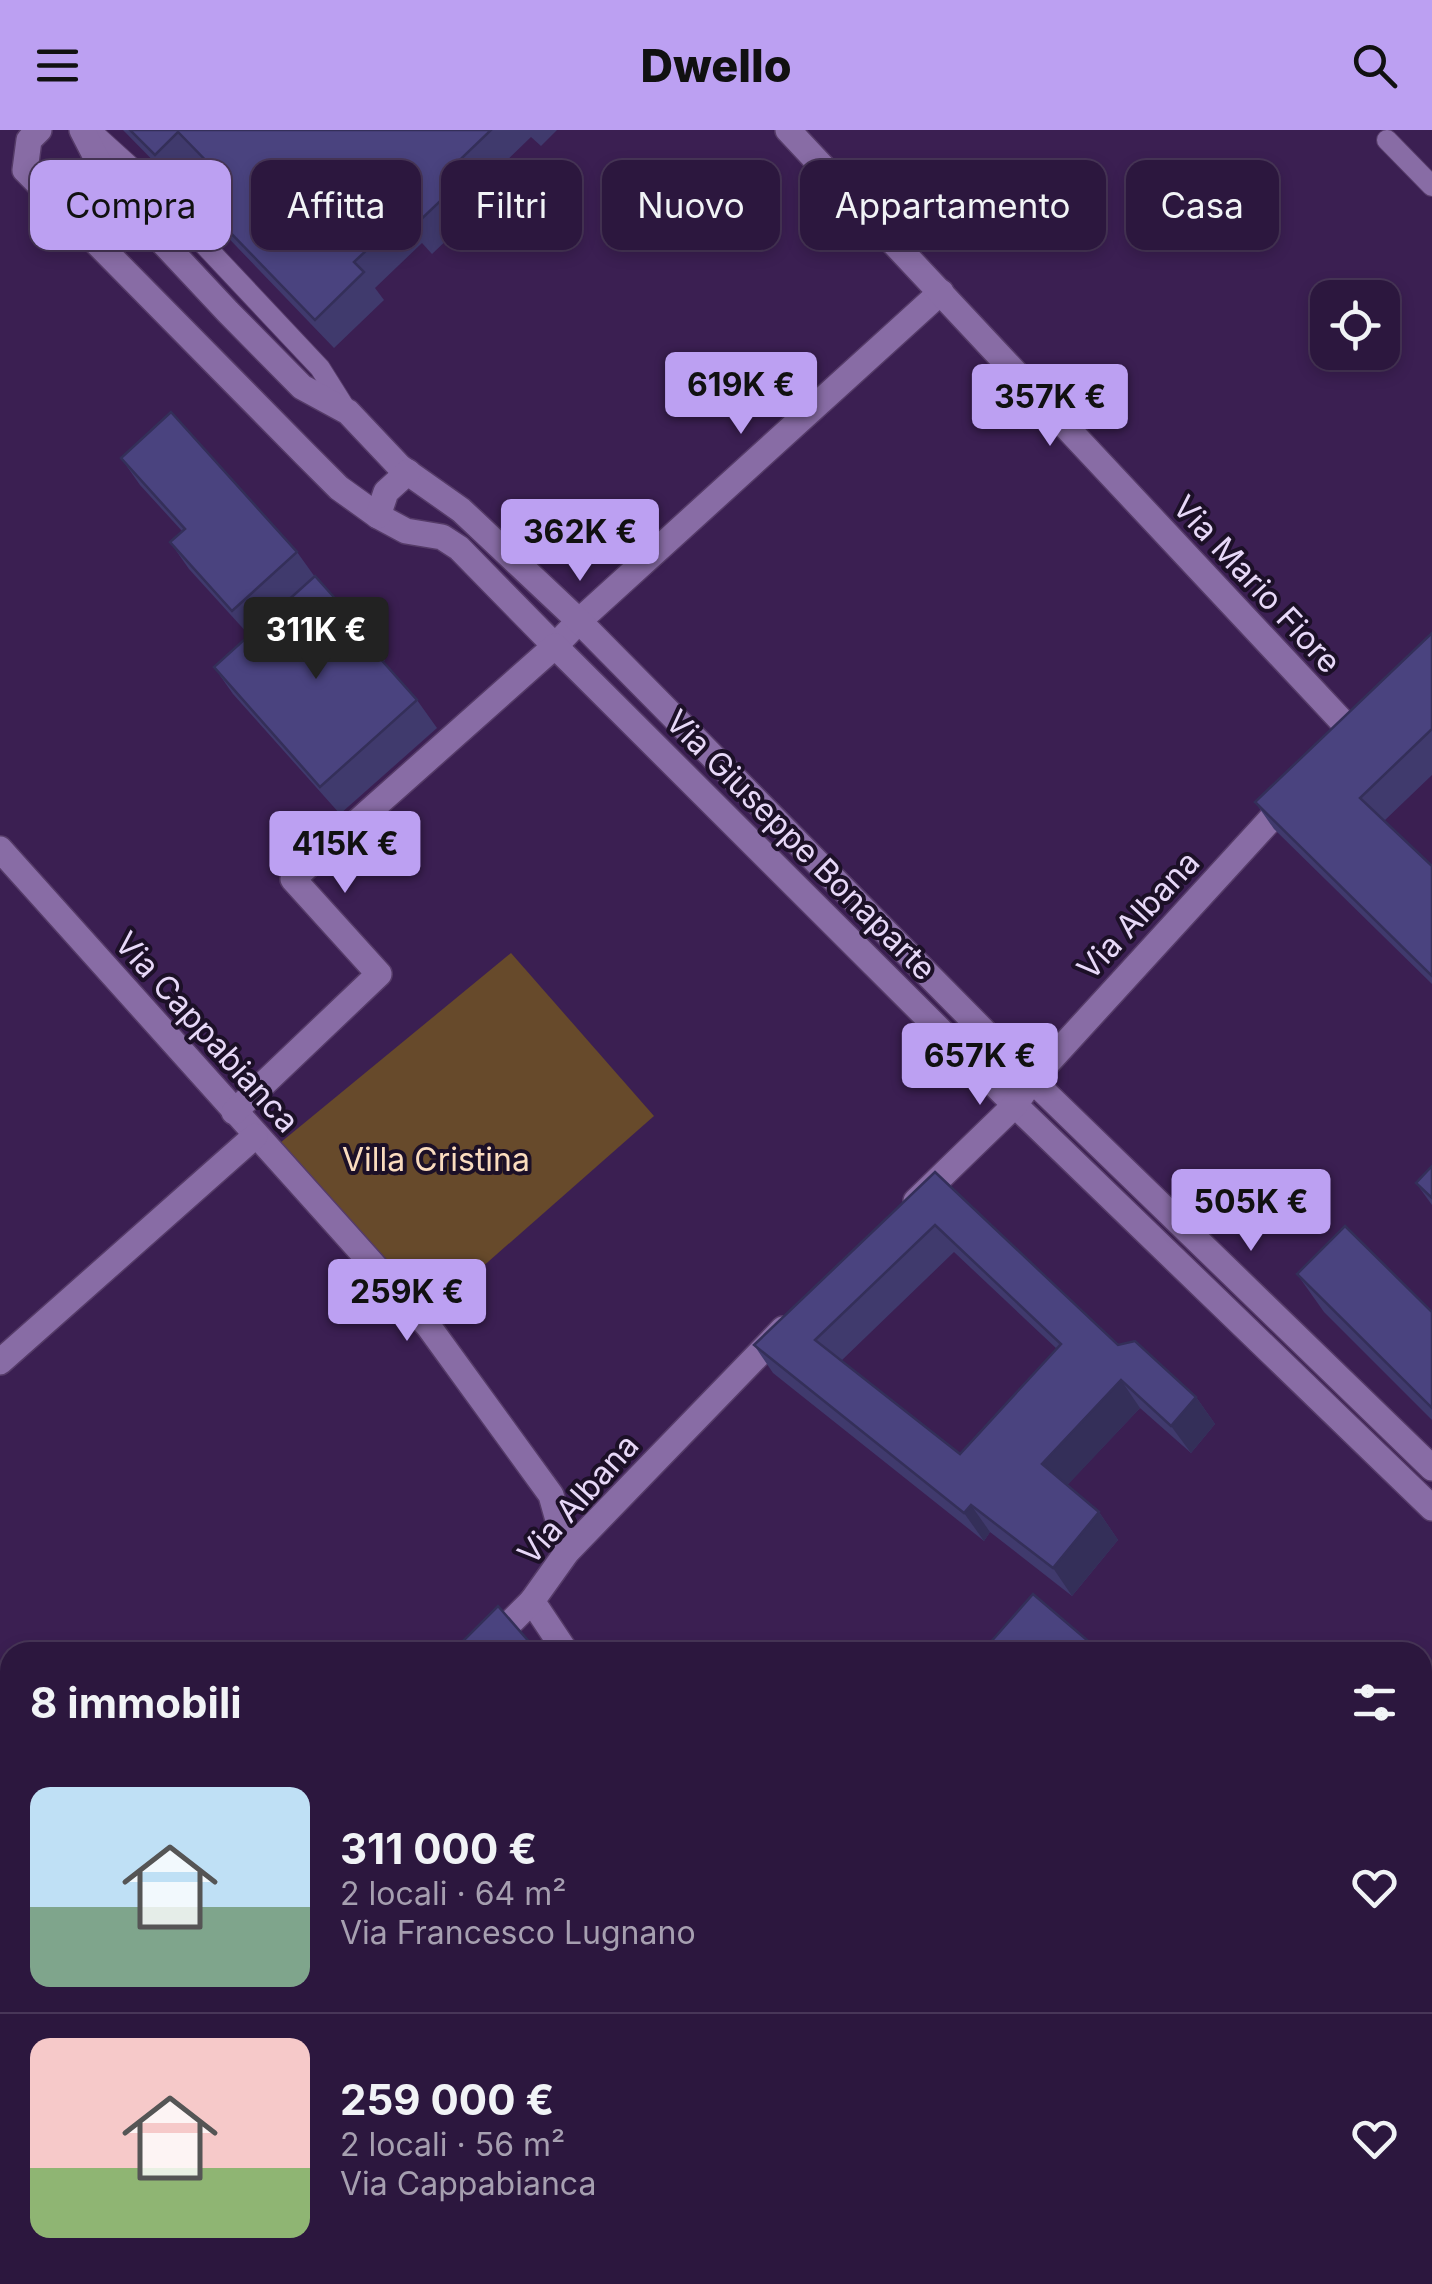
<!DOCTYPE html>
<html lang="it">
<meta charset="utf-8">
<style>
:root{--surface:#2c173e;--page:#382449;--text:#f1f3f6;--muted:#a69fb0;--line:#483658;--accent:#bca0f2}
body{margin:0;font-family:Inter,sans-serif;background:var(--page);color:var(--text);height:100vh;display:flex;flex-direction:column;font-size:38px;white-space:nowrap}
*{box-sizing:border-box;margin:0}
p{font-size:32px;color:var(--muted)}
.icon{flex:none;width:55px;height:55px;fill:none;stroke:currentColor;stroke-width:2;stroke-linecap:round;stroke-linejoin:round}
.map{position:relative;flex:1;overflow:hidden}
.sheet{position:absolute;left:0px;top:1512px;width:1432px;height:642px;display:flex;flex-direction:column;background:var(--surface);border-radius:30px 30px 0 0;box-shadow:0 5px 15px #0003,0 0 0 2px var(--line)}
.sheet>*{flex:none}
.banner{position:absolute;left:30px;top:30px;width:1372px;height:90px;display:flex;gap:20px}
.buttons{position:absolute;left:1310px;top:150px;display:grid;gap:20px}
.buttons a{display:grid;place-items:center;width:90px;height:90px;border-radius:20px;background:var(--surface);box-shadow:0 5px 15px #0003,0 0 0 2px var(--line);font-size:50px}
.price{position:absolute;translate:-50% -85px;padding:0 22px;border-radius:10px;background:var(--accent);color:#111;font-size:32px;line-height:65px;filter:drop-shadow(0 2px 5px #0008)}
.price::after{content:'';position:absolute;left:50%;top:60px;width:30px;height:22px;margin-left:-15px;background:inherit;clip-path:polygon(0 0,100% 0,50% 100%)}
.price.selected{background:#222;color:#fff}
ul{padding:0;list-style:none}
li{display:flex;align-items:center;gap:30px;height:250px;padding:0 30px}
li+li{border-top:2px solid var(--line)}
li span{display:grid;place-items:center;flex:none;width:280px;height:200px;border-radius:20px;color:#555}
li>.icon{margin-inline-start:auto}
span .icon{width:120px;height:120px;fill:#fffc;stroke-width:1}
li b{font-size:42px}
h2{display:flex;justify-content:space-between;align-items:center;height:120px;padding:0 30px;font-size:42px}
.chip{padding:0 35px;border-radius:20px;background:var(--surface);box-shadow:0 5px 15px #0003,0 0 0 2px var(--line);font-size:35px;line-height:90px}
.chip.selected{background:var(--accent);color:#111}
header{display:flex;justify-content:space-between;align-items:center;height:130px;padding:0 30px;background:var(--accent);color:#111;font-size:45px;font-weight:800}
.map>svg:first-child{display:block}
</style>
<header><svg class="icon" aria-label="menu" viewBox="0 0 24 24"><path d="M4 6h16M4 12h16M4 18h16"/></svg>Dwello<svg class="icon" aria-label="search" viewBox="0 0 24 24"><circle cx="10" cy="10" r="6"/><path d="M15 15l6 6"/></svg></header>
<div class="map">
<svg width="1432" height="2154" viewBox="0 0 1432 2154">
<rect width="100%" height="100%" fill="#3b1f52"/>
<polygon fill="#674a2b" points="511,823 654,986 422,1190 269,1022"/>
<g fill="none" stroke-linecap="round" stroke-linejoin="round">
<defs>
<g id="service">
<polyline points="90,0 132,38 320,238 347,281"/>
<polyline points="1387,10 1432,56"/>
</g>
<g id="minor">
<polyline points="39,0 29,10 25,40 306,325 339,358 378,386 406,401 442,407 459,418 555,516 579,491 941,162"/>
<polyline points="82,0 112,58 228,182 302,257 348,282 400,337 461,380 579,491 1032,950 1432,1338"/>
<polyline points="788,0 1351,601"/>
<polyline points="378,386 386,362 408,342"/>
<polyline points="0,719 429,1197 551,1365 567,1422"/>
<polyline points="234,982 379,844 293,749 555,516 1015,975 1432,1378"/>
<polyline points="916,1071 1015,975 1032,950 1290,668"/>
<polyline points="0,1232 255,1006"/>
<polyline points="532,1471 566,1522"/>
<polyline points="481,1522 532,1471 567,1422 783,1199"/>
<polyline points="0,1994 10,1984"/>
<polyline points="1298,2145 1308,2154"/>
</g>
</defs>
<use href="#service" stroke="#553b68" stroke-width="22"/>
<use href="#minor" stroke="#553b68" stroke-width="28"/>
<use href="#service" stroke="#886ca5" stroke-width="20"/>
<use href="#minor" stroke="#886ca5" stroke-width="25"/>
</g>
<g fill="#403a6d" fill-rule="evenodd">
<polygon points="123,0 557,0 541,16 531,7 464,72 473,85 432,124 422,113 375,158 384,170 334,218 213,92 194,65 213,46 197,30 174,52"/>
<polygon points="121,328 297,422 315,447 366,503 385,530 383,532 417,570 437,598 340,684 233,564 214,537 249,505 189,439 170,412 182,401 140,355"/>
<polygon points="1432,503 1432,645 1384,691 1432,736 1432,854 1274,699 1255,672"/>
<polygon points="1432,1036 1432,1075 1416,1053"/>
<path d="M935,1042L1118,1215L1196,1267L1215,1294L1191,1323L1140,1278L1067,1355L1099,1382L1118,1410L1072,1466L990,1402L984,1411L773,1243L754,1215ZM954,1122L1057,1219L960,1324L841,1231Z"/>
<polygon points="1297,1144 1432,1182 1432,1290 1324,1182"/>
</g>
<g fill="#342f59">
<polygon points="1121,1250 1140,1278 1061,1362 1042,1334"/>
<polygon points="1196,1267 1215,1294 1191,1323 1171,1296"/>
<polygon points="971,1375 990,1402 984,1411 964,1383"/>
<polygon points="1099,1382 1118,1410 1072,1466 1053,1438"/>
<polygon points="558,2145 564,2145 570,2154 550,2154"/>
</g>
<g fill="#4a437f" stroke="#342f59" stroke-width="2.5" fill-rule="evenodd">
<polygon points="130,0 491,0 443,46 454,58 413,97 403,86 354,132 364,142 315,190 194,65 217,42 178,2 155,25"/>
<polygon points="171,282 297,422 232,481 170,412 185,399 121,328"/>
<polygon points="315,446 366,503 361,507 417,570 320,657 214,537"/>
<polygon points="1432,503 1432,599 1360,668 1432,736 1432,846 1255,672"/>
<polygon points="1432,1036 1432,1068 1416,1053"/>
<path d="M935,1042L1118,1215L1135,1211L1196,1267L1171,1296L1121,1250L1042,1334L1099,1382L1053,1438L971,1375L964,1383L754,1215ZM935,1095L1061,1214L960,1324L815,1210Z"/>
<polygon points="1345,1096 1432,1182 1432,1278 1297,1144"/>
<polygon points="1033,1464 1101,1522 982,1522"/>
<polygon points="498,1476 538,1522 452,1522"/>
<polygon points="387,2145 558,2145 550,2154 379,2154"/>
<polygon points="1055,2145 1195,2145 1205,2154 1047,2154"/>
</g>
<g text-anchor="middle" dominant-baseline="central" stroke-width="8" stroke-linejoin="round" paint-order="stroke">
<g font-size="32" fill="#e7d8f8" stroke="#1c1027">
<text transform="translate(1257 454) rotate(47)">Via Mario Fiore</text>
<text transform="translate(801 715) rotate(45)">Via Giuseppe Bonaparte</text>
<text transform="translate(1138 785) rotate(-47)">Via Albana</text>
<text transform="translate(207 902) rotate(48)">Via Cappabianca</text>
<text transform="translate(578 1369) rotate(-48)">Via Albana</text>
</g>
<g font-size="32" fill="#fadcbe" stroke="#1c1027">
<text x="436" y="1029">Villa Cristina</text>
</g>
</g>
</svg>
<div class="buttons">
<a><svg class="icon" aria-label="locate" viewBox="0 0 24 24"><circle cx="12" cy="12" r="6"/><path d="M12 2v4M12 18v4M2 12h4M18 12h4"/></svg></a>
</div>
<b class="price" style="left:741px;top:307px">619K €</b>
<b class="price" style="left:1050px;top:319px">357K €</b>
<b class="price" style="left:580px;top:454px">362K €</b>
<b class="price selected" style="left:316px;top:552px">311K €</b>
<b class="price" style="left:345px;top:766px">415K €</b>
<b class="price" style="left:980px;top:978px">657K €</b>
<b class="price" style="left:1251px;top:1124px">505K €</b>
<b class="price" style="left:407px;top:1214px">259K €</b>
<div class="banner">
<a class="chip selected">Compra</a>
<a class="chip">Affitta</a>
<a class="chip">Filtri</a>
<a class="chip">Nuovo</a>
<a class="chip">Appartamento</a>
<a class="chip">Casa</a>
</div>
<section class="sheet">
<h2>8 immobili<svg class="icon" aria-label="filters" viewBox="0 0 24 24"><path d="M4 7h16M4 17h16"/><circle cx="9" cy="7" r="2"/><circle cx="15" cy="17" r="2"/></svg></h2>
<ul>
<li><span style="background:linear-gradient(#bfe0f5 60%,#7fa58c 0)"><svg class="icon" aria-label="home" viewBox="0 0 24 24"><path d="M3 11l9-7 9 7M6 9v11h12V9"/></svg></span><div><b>311 000 €</b><p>2 locali · 64 m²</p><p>Via Francesco Lugnano</p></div><svg class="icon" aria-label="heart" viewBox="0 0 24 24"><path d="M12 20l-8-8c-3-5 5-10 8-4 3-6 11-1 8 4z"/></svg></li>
<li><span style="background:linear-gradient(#f6c9c9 65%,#8fb573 0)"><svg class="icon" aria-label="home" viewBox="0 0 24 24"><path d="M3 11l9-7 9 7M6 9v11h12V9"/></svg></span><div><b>259 000 €</b><p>2 locali · 56 m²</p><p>Via Cappabianca</p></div><svg class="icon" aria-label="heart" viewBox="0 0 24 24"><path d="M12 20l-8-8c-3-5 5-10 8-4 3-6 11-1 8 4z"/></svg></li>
</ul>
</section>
</div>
